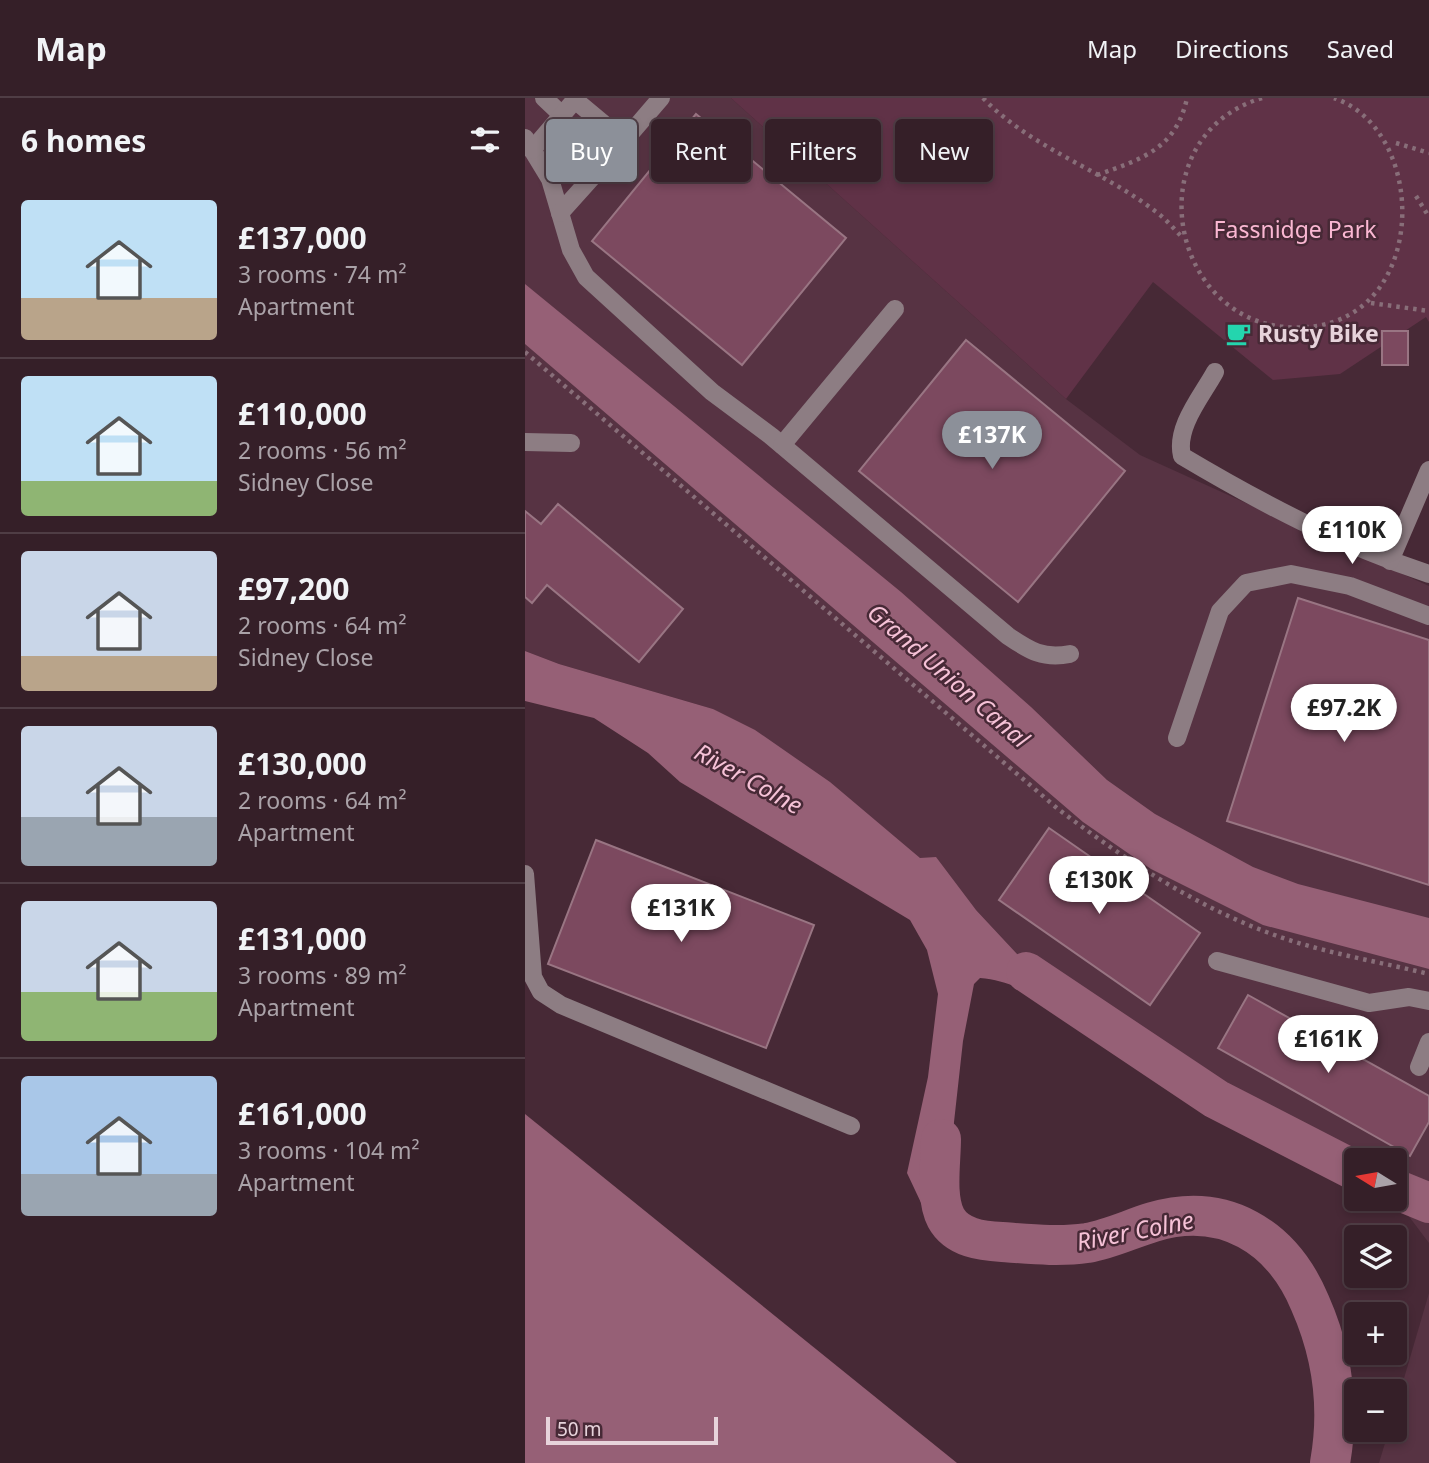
<!DOCTYPE html>
<meta charset="utf-8">
<style>
:root{--surface:#351f28;--page:#3d2730;--text:#f1f3f6;--muted:#aaa2a8;--line:#4f3d45;--accent:#8c9099}
body{margin:0;font-family:"Noto Sans",sans-serif;background:var(--page);color:var(--text);height:100vh;display:flex;flex-direction:column;font-size:26px;white-space:nowrap}
*{box-sizing:border-box;margin:0}
p{font-size:23px;color:var(--muted)}
.icon{flex:none;width:38px;height:38px;fill:none;stroke:currentColor;stroke-width:2;stroke-linecap:round;stroke-linejoin:round}
.map{position:relative;flex:1;overflow:hidden}
.sheet{display:flex;flex-direction:column;background:var(--surface);width:525px}
.sheet>*{flex:none}
.guide{position:absolute;left:21px;top:21px;width:665px;height:63px;display:flex;gap:14px}
.needle{width:46px;rotate:281deg}
.tools{position:absolute;left:819px;top:1050px;display:grid;gap:14px}
.tools a{display:grid;place-items:center;width:63px;height:63px;border-radius:7px;background:var(--surface);box-shadow:0 4px 10px #0003,0 0 0 2px var(--line);font-size:35px}
.scale{position:absolute;left:21px;bottom:18px;width:172px;box-sizing:border-box;padding-left:7px;border:4px solid #e7d3db;border-top:0;font-size:19px;line-height:24px;white-space:nowrap;color:#e7d3db;-webkit-text-stroke:5px #472936;paint-order:stroke}
.price{position:absolute;translate:-50% -60px;padding:0 16px;border-radius:24px;background:#fff;color:#222;font-size:23px;line-height:46px;filter:drop-shadow(0 2px 4px #0008)}
.price::after{content:'';position:absolute;left:50%;top:42px;width:21px;height:16px;margin-left:-10px;background:inherit;clip-path:polygon(0 0,100% 0,50% 100%)}
.price.active{background:var(--accent);color:#fff}
ul{padding:0;list-style:none}
li{display:flex;align-items:center;gap:21px;height:175px;padding:0 21px}
li+li{border-top:2px solid var(--line)}
li span{display:grid;place-items:center;flex:none;width:196px;height:140px;border-radius:7px;color:#555}
li>.icon{margin-inline-start:auto}
span .icon{width:84px;height:84px;fill:#fffc;stroke-width:1}
li b{font-size:30px}
h2{display:flex;justify-content:space-between;align-items:center;height:84px;padding:0 21px;font-size:30px}
.chip{padding:0 24px;border-radius:7px;background:var(--surface);box-shadow:0 4px 10px #0003,0 0 0 2px var(--line);font-size:24px;line-height:63px}
.chip.active{background:var(--accent);color:#fff}
header{display:flex;align-items:center;gap:42px;box-sizing:border-box;height:98px;padding:0 35px;background:var(--surface);border-bottom:2px solid var(--line)}
header strong{font-size:33px}
nav{display:flex;gap:38px;margin-inline-start:auto;font-size:24px}
main{display:flex;flex:1;min-height:0}
.map>svg:first-child{display:block}
</style>
<header>
<strong>Map</strong>
<nav><a>Map</a><a>Directions</a><a>Saved</a></nav>
</header>
<main>
<section class="sheet">
<h2>6 homes<svg class="icon" aria-label="filters" viewBox="0 0 24 24"><path d="M4 7h16M4 17h16"/><circle cx="9" cy="7" r="2"/><circle cx="15" cy="17" r="2"/></svg></h2>
<ul>
<li><span style="background:linear-gradient(#bfe0f5 70%,#b9a48a 0)"><svg class="icon" aria-label="home" viewBox="0 0 24 24"><path d="M3 11l9-7 9 7M6 9v11h12V9"/></svg></span><div><b>£137,000</b><p>3 rooms · 74 m²</p><p>Apartment</p></div></li>
<li><span style="background:linear-gradient(#bfe0f5 75%,#8fb573 0)"><svg class="icon" aria-label="home" viewBox="0 0 24 24"><path d="M3 11l9-7 9 7M6 9v11h12V9"/></svg></span><div><b>£110,000</b><p>2 rooms · 56 m²</p><p>Sidney Close</p></div></li>
<li><span style="background:linear-gradient(#c9d6e8 75%,#b9a48a 0)"><svg class="icon" aria-label="home" viewBox="0 0 24 24"><path d="M3 11l9-7 9 7M6 9v11h12V9"/></svg></span><div><b>£97,200</b><p>2 rooms · 64 m²</p><p>Sidney Close</p></div></li>
<li><span style="background:linear-gradient(#c9d6e8 65%,#9aa5b1 0)"><svg class="icon" aria-label="home" viewBox="0 0 24 24"><path d="M3 11l9-7 9 7M6 9v11h12V9"/></svg></span><div><b>£130,000</b><p>2 rooms · 64 m²</p><p>Apartment</p></div></li>
<li><span style="background:linear-gradient(#c9d6e8 65%,#8fb573 0)"><svg class="icon" aria-label="home" viewBox="0 0 24 24"><path d="M3 11l9-7 9 7M6 9v11h12V9"/></svg></span><div><b>£131,000</b><p>3 rooms · 89 m²</p><p>Apartment</p></div></li>
<li><span style="background:linear-gradient(#a9c7e8 70%,#9aa5b1 0)"><svg class="icon" aria-label="home" viewBox="0 0 24 24"><path d="M3 11l9-7 9 7M6 9v11h12V9"/></svg></span><div><b>£161,000</b><p>3 rooms · 104 m²</p><p>Apartment</p></div></li>
</ul>
</section>
<div class="map">
<svg width="904" height="1365" viewBox="0 0 904 1365">
<rect width="100%" height="100%" fill="#472936"/>
<g fill="#573343">
<polygon points="0,0 206,0 541,301 615,357 904,488 904,1145 870,1100 870,1062 831,1062 831,1073 691,1001 552,897 493,857 451,812 357,729 188,611 34,566 0,553"/>
<polygon points="904,1195 904,1365 854,1365 864,1332 870,1332 870,1311"/>
</g>
<polygon fill="#603247" points="206,0 904,0 904,224 901,219 815,276 748,282 628,184 541,301"/>
<g fill="#966076">
<polygon points="0,186 376,494 506,609 582,682 630,716 728,769 773,786 904,820 904,871 738,827 626,771 558,724 0,246"/>
<path d="M0,553L34,566L188,611L230,632L305,684L395,760L411,759L451,812L493,857L552,897L537,916C510,897 488,883 455,880L449,886L438,943L429,1024L427,1068L434,1083L398,1109L382,1075L403,979L413,896L402,852L385,822L155,684L123,655L69,620L0,603Z"/>
<polygon points="0,1016 432,1365 0,1365"/>
</g>
<g fill="none" stroke-linecap="round" stroke-linejoin="round">
<g stroke="#966076" stroke-width="40">
<polyline points="501,874 691,1001 831,1073"/>
<path d="M416,1041C416,1064 410,1099 421,1120C432,1140 457,1143 477,1144C505,1146 534,1149 562,1145C585,1141 605,1131 628,1124C699,1103 757,1138 785,1205C808,1257 815,1309 805,1365"/>
<polyline points="870,1091 904,1105"/>
</g>
</g>
<g fill="#7c495f" stroke="#997583" stroke-width="2">
<polygon points="171,16 321,140 217,267 67,143"/>
<rect x="857" y="233" width="26" height="34"/>
<polygon points="441,242 600,373 493,504 334,373"/>
<polygon points="33,406 158,511 114,564 22,487 7,505 0,499 0,413 16,426"/>
<polygon points="773,500 904,542 904,787 702,723"/>
<polygon points="524,730 675,835 625,907 474,802"/>
<polygon points="71,742 289,827 241,950 23,866"/>
<polygon points="723,897 904,998 904,1024 885,1058 693,950"/>
</g>
<g fill="none" stroke-linecap="round" stroke-linejoin="round">
<g stroke="#886e79" stroke-width="4.5" stroke-dasharray="3.5 5" stroke-linecap="butt">
<path d="M458,0C506,50 575,71 630,113C640,120 648,130 657,139"/>
<path d="M737,0C605,40 646,241 783,229C904,219 904,33 809,0"/>
<polyline points="871,45 904,55"/>
<path d="M572,77C617,61 651,51 662,0"/>
<polyline points="891,98 904,119"/>
<polyline points="846,205 904,213"/>
<path d="M0,254L533,711C598,760 666,806 744,835C794,854 851,863 904,876"/>
</g>
<g stroke="#8d7d83" stroke-width="18">
<polyline points="19,0 37,17"/>
<path d="M0,40L25,81L46,152L61,179L187,294L246,338L483,538C505,553 518,561 545,556"/>
<polyline points="7,52 50,2 99,43 136,0"/>
<polyline points="35,115 88,56"/>
<path d="M690,274C677,298 650,329 657,358C736,405 816,447 904,476"/>
<polyline points="0,344 46,345"/>
<polyline points="257,347 370,211"/>
<polyline points="865,463 904,372"/>
<polyline points="652,640 695,513 721,485 766,476 825,488 904,518"/>
<polyline points="0,776 8,879 16,894 36,907 326,1028"/>
<polyline points="692,863 844,905 884,899 904,903"/>
<polyline points="894,969 904,944"/>
</g>
</g>
<defs>
<symbol id="cafe-bare" viewBox="-9 -9 18 18"><path d="M-5.5-4.5H6V0H3Q3 3.5 0 3.5H-2.5Q-5.5 3.5-5.5 0ZM3-3.2v2h1.7v-2ZM-6 4.5H4V6H-6Z" fill="#24d5ae" stroke="#472936" stroke-width="2.5" paint-order="stroke"/></symbol>
</defs>
<g fill-rule="evenodd">
<use href="#cafe-bare" x="696" y="218" width="35" height="35"/>
</g>
<g text-anchor="middle" dominant-baseline="central" stroke-width="5" stroke-linejoin="round" paint-order="stroke">
<g font-size="23" fill="#fab7d2" stroke="#472936">
<text x="770" y="131">Fassnidge Park</text>
</g>
<g font-size="23" font-weight="bold" fill="#e7d3db" stroke="#472936" text-anchor="start">
<text x="733" y="235">Rusty Bike</text>
</g>
<g font-size="24" font-style="italic" fill="#f6c2d7" stroke="#472936">
<text transform="translate(424 577) rotate(41)">Grand Union Canal</text>
<text transform="translate(224 680) rotate(29)">River Colne</text>
<text transform="translate(610 1132) rotate(-11)">River Colne</text>
</g>
</g>
</svg>
<div class="tools">
<a><svg class="needle" viewBox="-14 -14 28 28"><path d="M0-13l5 13h-10z" fill="#e53935"/><path d="M0 13l5-13h-10z" fill="#aaa2a8"/></svg></a>
<a><svg class="icon" aria-label="layers" viewBox="0 0 24 24"><path d="M12 4l9 5-9 5-9-5zM3 14l9 5 9-5"/></svg></a>
<a>+</a>
<a>−</a>
</div>
<div class="scale">50 m</div>
<b class="price active" style="left:467px;top:373px">£137K</b>
<b class="price" style="left:827px;top:468px">£110K</b>
<b class="price" style="left:819px;top:646px">£97.2K</b>
<b class="price" style="left:574px;top:818px">£130K</b>
<b class="price" style="left:156px;top:846px">£131K</b>
<b class="price" style="left:803px;top:977px">£161K</b>
<div class="guide">
<a class="chip active">Buy</a>
<a class="chip">Rent</a>
<a class="chip">Filters</a>
<a class="chip">New</a>
</div>
</div>
</main>
